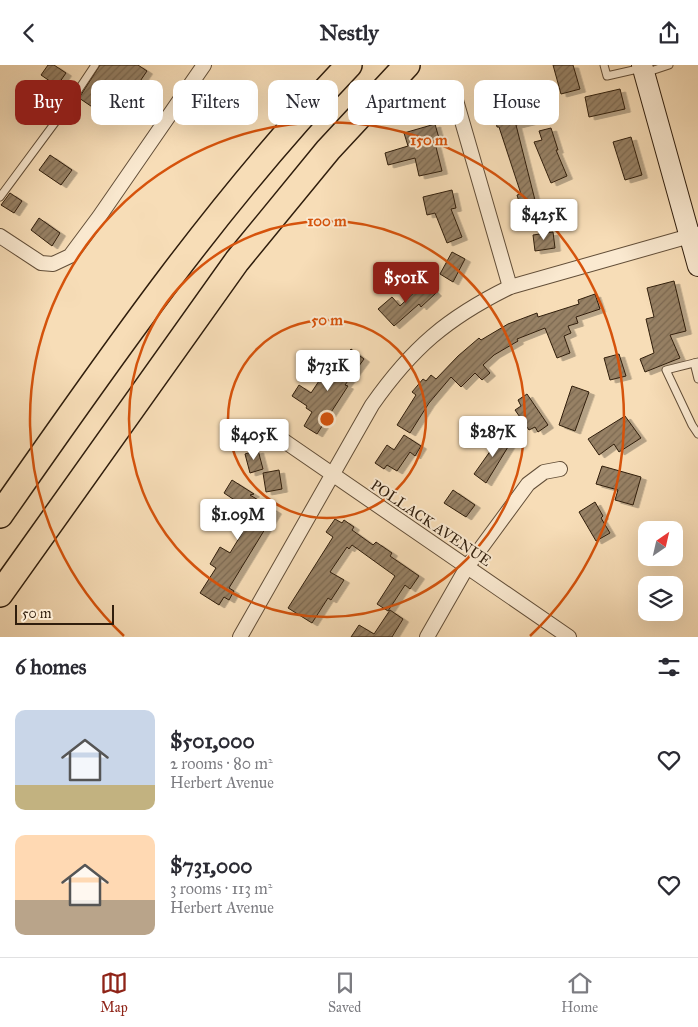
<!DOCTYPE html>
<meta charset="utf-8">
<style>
:root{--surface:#fff;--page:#f7f7f7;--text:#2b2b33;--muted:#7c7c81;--line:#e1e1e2;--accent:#8f2418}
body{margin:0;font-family:"IM FELL Great Primer",serif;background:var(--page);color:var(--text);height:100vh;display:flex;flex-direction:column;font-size:19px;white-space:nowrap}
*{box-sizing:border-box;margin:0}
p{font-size:16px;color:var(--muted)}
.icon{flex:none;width:28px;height:28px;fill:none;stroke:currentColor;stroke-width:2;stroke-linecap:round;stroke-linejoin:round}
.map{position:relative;height:572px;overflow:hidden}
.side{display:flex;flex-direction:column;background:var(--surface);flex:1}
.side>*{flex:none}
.banner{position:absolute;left:15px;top:15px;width:669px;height:45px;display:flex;gap:10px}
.needle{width:32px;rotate:34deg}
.tools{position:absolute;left:638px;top:456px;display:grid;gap:10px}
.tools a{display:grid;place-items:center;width:45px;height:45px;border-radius:10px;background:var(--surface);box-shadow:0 5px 20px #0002;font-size:25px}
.scale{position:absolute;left:15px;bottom:12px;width:99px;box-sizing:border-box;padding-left:5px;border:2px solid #301e0d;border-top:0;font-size:14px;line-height:18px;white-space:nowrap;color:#301e0d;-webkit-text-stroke:4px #fae9d0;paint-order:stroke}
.price{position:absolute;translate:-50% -42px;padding:0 11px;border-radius:5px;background:#fff;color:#222;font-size:16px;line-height:32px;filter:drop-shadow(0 1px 2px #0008)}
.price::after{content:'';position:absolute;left:50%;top:30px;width:15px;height:11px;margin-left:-8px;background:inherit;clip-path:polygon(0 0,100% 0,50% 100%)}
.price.current{background:var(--accent);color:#fff}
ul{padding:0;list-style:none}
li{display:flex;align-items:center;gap:15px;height:125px;padding:0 15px}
li span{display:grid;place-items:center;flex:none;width:140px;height:100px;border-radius:10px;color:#555}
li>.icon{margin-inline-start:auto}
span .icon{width:60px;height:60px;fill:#fffc;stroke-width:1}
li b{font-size:21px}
h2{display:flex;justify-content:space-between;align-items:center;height:60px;padding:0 15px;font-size:21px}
.pill{padding:0 18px;border-radius:10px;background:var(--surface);box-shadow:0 5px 20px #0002;font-size:18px;line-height:45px}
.pill.current{background:var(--accent);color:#fff}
header{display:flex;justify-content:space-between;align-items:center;height:65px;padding:0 15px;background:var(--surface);font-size:22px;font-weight:700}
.menu{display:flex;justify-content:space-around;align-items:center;height:70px;border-top:1px solid var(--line);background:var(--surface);font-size:14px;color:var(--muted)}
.menu a{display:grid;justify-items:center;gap:2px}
.menu .current{color:var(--accent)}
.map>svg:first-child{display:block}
</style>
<header><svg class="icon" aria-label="back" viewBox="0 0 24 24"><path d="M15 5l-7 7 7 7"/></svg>Nestly<svg class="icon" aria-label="share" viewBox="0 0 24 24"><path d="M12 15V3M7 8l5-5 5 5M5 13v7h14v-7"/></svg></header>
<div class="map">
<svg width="698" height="572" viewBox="0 0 698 572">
<defs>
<pattern id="building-hatch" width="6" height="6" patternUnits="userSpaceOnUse" patternTransform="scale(1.25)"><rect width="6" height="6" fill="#978165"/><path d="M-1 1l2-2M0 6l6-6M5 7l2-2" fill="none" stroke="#7c6952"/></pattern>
<filter id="shadow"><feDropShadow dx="5.5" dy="3" stdDeviation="0" flood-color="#0004"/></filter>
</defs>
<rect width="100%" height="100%" fill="#f7ddb7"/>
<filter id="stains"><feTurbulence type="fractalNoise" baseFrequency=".004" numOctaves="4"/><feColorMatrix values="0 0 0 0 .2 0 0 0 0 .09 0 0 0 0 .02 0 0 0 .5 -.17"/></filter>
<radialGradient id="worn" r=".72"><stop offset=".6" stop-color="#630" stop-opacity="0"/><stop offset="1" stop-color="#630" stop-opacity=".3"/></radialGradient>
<g fill="url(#building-hatch)" stroke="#301e0d" filter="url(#shadow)">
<polygon points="48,0 54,0 66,8 57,21 41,10"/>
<polygon points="100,0 138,0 147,6 113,56 79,33"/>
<polygon points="553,0 573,0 580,24 561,29"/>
<polygon points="620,24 625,44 589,52 585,32"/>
<polygon points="509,39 511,49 538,42 541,54 516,60 537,143 522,147 517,130 521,129 499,62 497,62 493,42"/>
<polygon points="435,59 440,77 435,78 442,106 419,111 415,93 388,100 385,88 408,81 404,68"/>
<polygon points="551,63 558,85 556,85 567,111 551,118 534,77 542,75 539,66"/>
<polygon points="631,72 642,110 625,115 613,77"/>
<polygon points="50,90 72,105 61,120 39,105"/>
<polygon points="452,125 456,143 451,144 462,172 447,178 435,148 427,150 423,132"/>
<polygon points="10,128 22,136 14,148 1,140"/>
<polygon points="39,153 60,168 52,181 31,165"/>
<polygon points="553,167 555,183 535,186 533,170"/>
<polygon points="452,187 465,194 453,217 440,209"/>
<polygon points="674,216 686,266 670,270 680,293 645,307 640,294 654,288 646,254 654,252 647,223"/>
<polygon points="425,217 436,228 421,242 419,239 394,261 378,244 392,232 400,241"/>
<polygon points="595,229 600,244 576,252 578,258 568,261 571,268 564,271 570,288 557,293 545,263 517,274 518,276 494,290 483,300 490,308 482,315 475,308 461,322 451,312 429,338 410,368 397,360 416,330 412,327 423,314 426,316 431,310 436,314 458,291 479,273 481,275 508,259 537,248 538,252 579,239 578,235"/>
<polygon points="351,284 364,294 345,320 348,321 317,369 304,361 312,347 306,343 307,341 292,331 299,320 311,328 325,307 331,311"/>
<polygon points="619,289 626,311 610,315 604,293"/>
<polygon points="572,321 589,327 575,366 559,360"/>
<polygon points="527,329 548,360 538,367 535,362 529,365 515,345 521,341 518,335"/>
<polygon points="625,351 641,373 619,387 614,379 599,390 588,374"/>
<polygon points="498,369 511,377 486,418 474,409 491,385 489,383"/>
<polygon points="404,370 421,381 415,391 410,387 397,406 387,400 384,404 375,398 387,380 394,385"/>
<polygon points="258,385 263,404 250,408 245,389"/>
<polygon points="602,401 641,412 633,440 615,435 618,425 596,419"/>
<polygon points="279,405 282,424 266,427 263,408"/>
<polygon points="232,415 254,429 250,430 276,446 229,523 234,526 229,535 224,532 219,540 200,528 216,503 210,499 220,482 230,488 244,465 225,454 236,436 224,428"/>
<polygon points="453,425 475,440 466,452 444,438"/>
<polygon points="595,437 603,451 601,453 610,468 596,476 579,447"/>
<polygon points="335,454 342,458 344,455 354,462 352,465 373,480 376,477 392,488 390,491 419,511 410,524 405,520 388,546 377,539 395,511 352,480 349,484 347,482 330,507 344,515 331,535 328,533 312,558 288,543 333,472 326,467"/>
<polygon points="390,545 403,554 392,572 351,572 359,560 374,569"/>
</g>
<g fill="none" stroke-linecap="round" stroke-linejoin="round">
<defs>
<g id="lane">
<polyline points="604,0 607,11 642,3"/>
<polyline points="645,8 669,0"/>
<polyline points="0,132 71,36 95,0"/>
<polyline points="698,297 666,305 692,360 698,369"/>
<polyline points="694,298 698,314"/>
</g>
<g id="street">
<polyline points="453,25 510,222"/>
<polyline points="0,171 41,198 53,199 70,191 99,152 204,0"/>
<polyline points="274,369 569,572"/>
<path d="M240,572L372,340C412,283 447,253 510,222L697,169"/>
<polyline points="427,572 467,502 528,419 544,407 560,404"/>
</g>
<polyline id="secondary" points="642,0 698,201"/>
<g id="highway">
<path d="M0,450C109,294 217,138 349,0"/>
<polyline points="0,529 237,196 328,85 407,0"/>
</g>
</defs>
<use href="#lane" stroke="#624e38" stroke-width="9"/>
<use href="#street" stroke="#624e38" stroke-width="16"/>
<use href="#secondary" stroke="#301e0d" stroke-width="22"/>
<use href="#highway" stroke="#301e0d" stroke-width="28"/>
<use href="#lane" stroke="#fae9d0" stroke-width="7"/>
<use href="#street" stroke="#fae9d0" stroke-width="14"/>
<use href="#secondary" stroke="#fae9d0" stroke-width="20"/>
<use href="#highway" stroke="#f7ddb7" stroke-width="25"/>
</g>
<g fill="none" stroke="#d6530c" stroke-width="2.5">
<circle cx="327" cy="354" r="99"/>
<circle cx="327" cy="354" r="198"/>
<path d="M124 571A297 297 0 1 1 530 571"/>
</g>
<g text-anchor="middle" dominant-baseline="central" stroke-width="4" stroke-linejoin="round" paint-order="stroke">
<g font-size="15" fill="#301e0d" stroke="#fae9d0">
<text transform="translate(431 458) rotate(34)">POLLACK AVENUE</text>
</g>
</g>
<circle cx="327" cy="354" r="8" fill="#d6530c" stroke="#fae9d0" stroke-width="2.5"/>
<g font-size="15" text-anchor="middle" font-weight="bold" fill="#d6530c" stroke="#fae9d0" stroke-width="4" stroke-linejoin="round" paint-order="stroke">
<text x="429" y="80">150 m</text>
<text x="327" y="161">100 m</text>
<text x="327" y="260">50 m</text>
</g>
<rect width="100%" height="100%" filter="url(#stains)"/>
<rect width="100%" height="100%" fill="url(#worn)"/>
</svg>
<div class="tools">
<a><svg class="needle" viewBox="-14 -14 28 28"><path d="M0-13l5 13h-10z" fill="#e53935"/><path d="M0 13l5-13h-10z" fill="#7c7c81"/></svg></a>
<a><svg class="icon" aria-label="layers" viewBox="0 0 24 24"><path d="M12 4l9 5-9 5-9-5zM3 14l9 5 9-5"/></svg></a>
</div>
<div class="scale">50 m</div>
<b class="price" style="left:544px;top:176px">$425K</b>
<b class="price current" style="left:406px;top:239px">$501K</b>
<b class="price" style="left:328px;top:327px">$731K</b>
<b class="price" style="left:493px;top:393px">$287K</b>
<b class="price" style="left:254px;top:396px">$405K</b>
<b class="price" style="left:238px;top:476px">$1.09M</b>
<div class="banner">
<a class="pill current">Buy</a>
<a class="pill">Rent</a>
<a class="pill">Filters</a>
<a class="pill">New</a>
<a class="pill">Apartment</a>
<a class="pill">House</a>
</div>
</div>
<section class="side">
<h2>6 homes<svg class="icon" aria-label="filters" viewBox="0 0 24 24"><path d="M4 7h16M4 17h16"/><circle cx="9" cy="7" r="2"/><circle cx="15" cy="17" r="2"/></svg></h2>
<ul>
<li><span style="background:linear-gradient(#c9d6e8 75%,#c2b280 0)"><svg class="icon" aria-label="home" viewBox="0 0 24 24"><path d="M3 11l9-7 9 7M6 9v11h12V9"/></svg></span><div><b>$501,000</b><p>2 rooms · 80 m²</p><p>Herbert Avenue</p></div><svg class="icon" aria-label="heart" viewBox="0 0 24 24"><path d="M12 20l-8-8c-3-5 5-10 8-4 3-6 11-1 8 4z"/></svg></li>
<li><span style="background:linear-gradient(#ffd9b3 65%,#b9a48a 0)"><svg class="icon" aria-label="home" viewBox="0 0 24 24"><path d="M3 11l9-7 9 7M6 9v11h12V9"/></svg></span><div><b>$731,000</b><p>3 rooms · 113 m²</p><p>Herbert Avenue</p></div><svg class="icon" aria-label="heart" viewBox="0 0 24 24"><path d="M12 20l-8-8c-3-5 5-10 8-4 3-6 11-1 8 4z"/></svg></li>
</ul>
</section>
<nav class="menu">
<a class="current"><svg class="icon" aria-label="map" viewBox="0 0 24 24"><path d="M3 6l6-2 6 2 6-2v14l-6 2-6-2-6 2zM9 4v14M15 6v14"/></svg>Map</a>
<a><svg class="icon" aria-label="saved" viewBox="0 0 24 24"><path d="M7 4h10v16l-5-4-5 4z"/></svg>Saved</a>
<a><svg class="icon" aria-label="home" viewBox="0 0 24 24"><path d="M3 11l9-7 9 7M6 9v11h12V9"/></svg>Home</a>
</nav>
